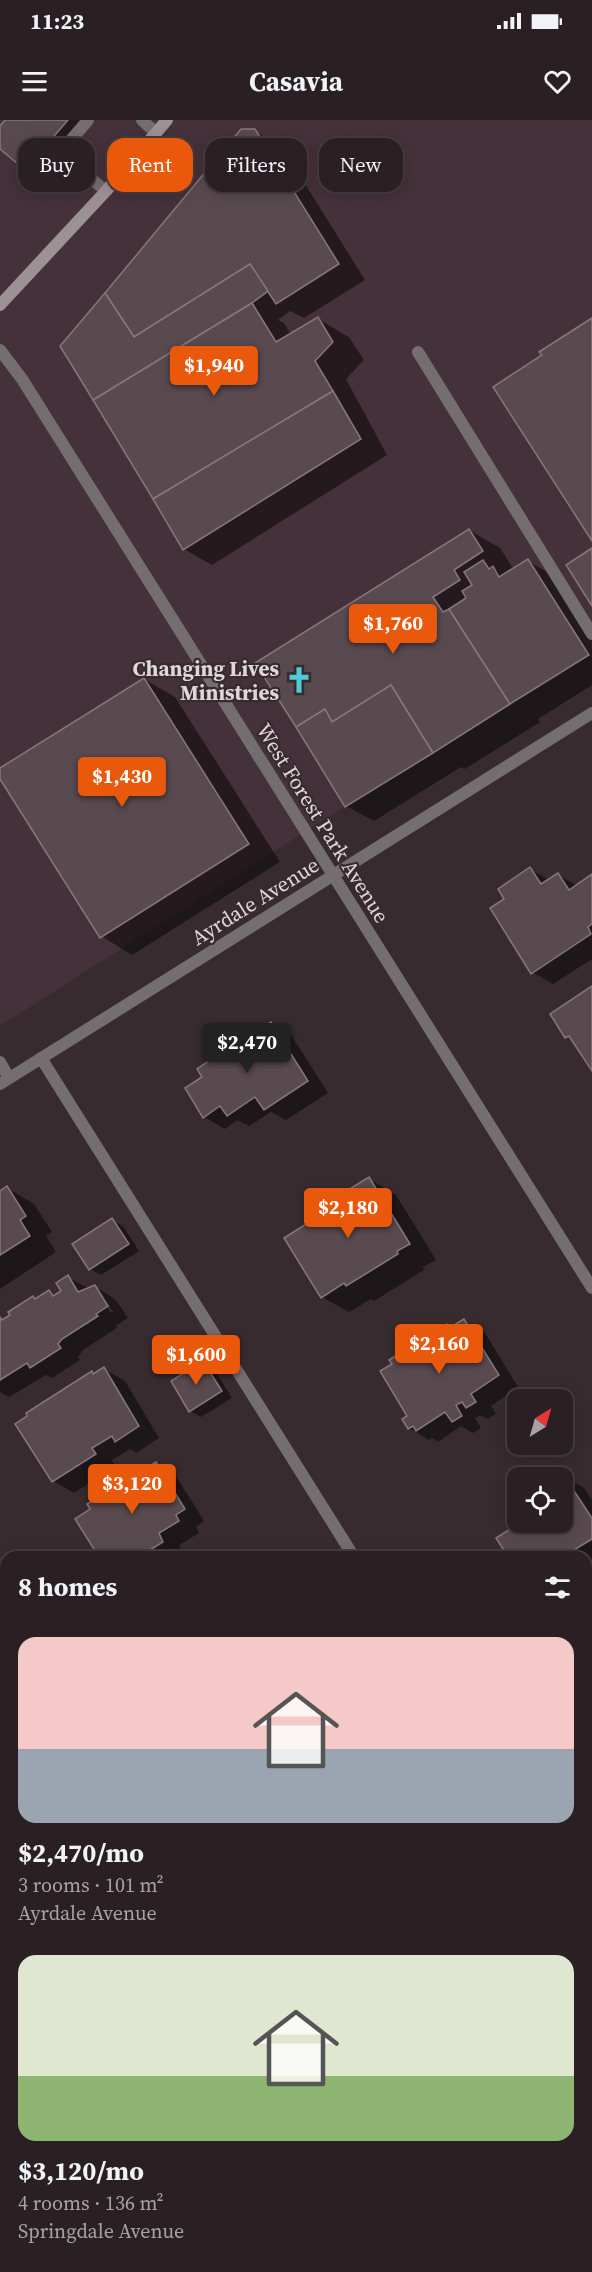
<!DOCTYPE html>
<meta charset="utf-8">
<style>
:root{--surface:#2a2023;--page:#32282b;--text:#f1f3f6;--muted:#a5a3a6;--line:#463e41;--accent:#ea580c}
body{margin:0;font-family:"Source Serif 4",serif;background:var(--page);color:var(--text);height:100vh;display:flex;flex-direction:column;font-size:22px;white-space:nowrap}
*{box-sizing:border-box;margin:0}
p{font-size:20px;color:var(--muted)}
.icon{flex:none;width:33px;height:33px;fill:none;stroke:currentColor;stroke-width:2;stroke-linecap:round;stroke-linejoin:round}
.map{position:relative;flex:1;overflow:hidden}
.sheet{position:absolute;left:0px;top:1431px;width:592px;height:722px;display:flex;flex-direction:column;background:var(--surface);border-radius:18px 18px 0 0;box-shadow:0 3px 15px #0003,0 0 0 2px var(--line)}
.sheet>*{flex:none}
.guide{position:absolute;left:18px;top:18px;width:556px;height:54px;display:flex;gap:12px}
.needle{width:39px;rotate:37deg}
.controls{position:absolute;left:507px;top:1269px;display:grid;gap:12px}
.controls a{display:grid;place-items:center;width:66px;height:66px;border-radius:12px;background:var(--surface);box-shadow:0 3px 15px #0003,0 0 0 2px var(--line);font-size:30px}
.price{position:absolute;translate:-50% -51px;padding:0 14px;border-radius:6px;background:var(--accent);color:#fff;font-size:20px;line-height:39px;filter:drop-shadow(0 2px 3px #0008)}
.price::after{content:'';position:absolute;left:50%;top:36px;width:18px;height:14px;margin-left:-9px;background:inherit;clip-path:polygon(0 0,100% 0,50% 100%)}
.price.current{background:#222;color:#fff}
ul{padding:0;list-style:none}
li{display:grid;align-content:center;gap:12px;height:318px;padding:0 18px}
li span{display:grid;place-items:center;height:186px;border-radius:18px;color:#555}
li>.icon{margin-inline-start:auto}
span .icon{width:108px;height:108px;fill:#fffc;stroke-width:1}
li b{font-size:26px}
h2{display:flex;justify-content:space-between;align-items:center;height:72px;padding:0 18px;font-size:26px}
.tag{padding:0 21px;border-radius:18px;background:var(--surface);box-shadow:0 3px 15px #0003,0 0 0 2px var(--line);font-size:21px;line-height:54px}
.tag.current{background:var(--accent);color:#fff}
.status{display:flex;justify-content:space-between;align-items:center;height:42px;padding:0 30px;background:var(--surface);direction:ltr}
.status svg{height:16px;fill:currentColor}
header{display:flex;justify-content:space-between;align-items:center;height:78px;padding:0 18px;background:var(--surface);font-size:27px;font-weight:700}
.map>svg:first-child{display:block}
</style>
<div class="status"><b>11:23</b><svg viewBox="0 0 49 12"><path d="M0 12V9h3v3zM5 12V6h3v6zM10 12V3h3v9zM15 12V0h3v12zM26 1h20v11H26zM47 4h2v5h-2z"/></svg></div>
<header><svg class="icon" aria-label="menu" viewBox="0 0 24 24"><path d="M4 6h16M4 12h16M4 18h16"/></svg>Casavia<svg class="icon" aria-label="heart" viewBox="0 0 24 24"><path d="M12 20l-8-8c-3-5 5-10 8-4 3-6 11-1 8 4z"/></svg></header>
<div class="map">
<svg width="592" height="2152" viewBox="0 0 592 2152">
<rect width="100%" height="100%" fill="#382b2f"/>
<polygon fill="#453139" points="0,0 592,0 592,529 0,906"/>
<g fill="#0007" fill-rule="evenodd">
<polygon points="7,0 84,0 37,55 26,49 0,27 0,8"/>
<polygon points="254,11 282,27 365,160 304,198 290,191 278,200 284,203 291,215 318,199 349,217 364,240 346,259 387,335 212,445 184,429 155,379"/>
<polygon points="469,410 500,428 514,450 528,441 556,457 592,514 592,565 538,599 540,602 465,649 461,647 374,701 346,686 257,543"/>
<polygon points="144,559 175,577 280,742 132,835 101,816 0,656 0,650"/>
<polygon points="530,749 549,760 558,755 578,766 592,756 592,839 553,864 532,852 506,779"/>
<polygon points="271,903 291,915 328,973 286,1000 271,992 249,1006 237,1000 225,1009 204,997 204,957 235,920 240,923"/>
<polygon points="369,1059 396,1075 436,1140 423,1147 424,1150 374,1181 371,1179 349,1192 322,1177 332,1090"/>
<polygon points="7,1068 34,1084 52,1112 46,1116 56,1132 0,1169 0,1073"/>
<polygon points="112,1100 123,1106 139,1131 101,1155 90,1149"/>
<path d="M68,1157L89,1169L94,1166L115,1179L128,1198L116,1206L117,1208L83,1230L78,1237L80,1240L52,1258L46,1255L9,1277L0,1272V1199L4,1200L33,1178L36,1179L49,1171L56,1176L63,1172ZM103,1181H106L113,1192L111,1193Z"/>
<polygon points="464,1201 485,1213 518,1267 491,1286 496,1294 488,1299 480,1295 475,1298 481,1308 473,1313 461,1306 438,1322 432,1318 429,1320 409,1308 409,1296 447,1206 451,1208"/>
<polygon points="203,1243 214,1249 232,1278 201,1297 190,1291"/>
<polygon points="104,1249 125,1261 159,1318 136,1333 130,1329 112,1340 115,1346 74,1373 53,1361 92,1253 95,1255"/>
<polygon points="156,1344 176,1356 204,1401 196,1407 199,1413 179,1425 183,1434 178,1437 101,1437"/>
<polygon points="563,1356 584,1368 592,1380 592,1443 589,1445 592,1451 586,1454 586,1437 509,1437 562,1402"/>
<polygon points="592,1470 592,1572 586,1575 586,1473"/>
<polygon points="0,1705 4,1713 0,1715"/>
<polygon points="6,1771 6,1862 0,1865 6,1874 6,1885 0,1889 0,1775"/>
<polygon points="586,1863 592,1872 592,1891 586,1895"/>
<polygon points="151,2146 264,2146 268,2152 155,2152"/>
</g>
<g fill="#594a4f" stroke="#87777c" stroke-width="1.5">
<polygon points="5,0 68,0 25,50 0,29 0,6"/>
<polygon points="241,9 255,9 339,144 276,184 250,144 134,217 105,173"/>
<polygon points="250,144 268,171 252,183 93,280 60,226 105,173 134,217"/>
<polygon points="252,183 276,222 318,197 333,222 315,241 333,271 153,379 93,280"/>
<polygon points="592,198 592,421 493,267 542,235 539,232"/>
<polygon points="333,271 361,319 183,430 153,379"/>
<polygon points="469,409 483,431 454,450 460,460 433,477 443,492 449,489 510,584 433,633 391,565 332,602 325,589 296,607 255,543"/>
<polygon points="592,428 592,486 566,445"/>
<polygon points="528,439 589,535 510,584 449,489 466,478 462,471 472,465 464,452 483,440 489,449 493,446 499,457"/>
<polygon points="144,558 249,724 100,818 0,659 0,648"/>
<polygon points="391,565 433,633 345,687 296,607 325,589 332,602"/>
<polygon points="530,747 541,764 558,753 569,770 592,754 592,804 588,807 591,814 531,854 490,788 504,779 498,769"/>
<polygon points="592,866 592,951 569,916 565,918 550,894"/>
<polygon points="271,902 308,961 264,990 255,977 227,996 220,986 203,998 185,968 202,957 197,949 207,942 205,938 235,919 238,923"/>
<polygon points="369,1057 410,1124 397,1131 398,1134 346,1166 344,1163 321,1178 284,1118 330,1089 327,1083"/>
<polygon points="7,1066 26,1096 20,1100 30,1116 0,1135 0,1071"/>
<polygon points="112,1098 129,1124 89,1150 72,1124"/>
<polygon points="68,1155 78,1172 95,1165 108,1186 96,1194 98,1196 62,1219 58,1224 61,1228 30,1248 27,1243 0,1260 0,1197 2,1200 10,1195 8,1192 33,1176 35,1179 49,1170 53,1176 61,1171 56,1163"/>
<polygon points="464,1199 499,1255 471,1274 476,1282 466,1288 462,1282 456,1285 462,1296 452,1302 445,1292 416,1311 413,1306 408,1309 402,1299 407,1296 380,1251 392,1244 389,1240 447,1204 449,1208"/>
<polygon points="203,1241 222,1271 189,1292 171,1261"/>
<polygon points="104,1247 139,1306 115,1322 112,1316 92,1328 96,1334 52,1362 15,1304 27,1296 26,1293 92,1251 93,1254"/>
<polygon points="156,1342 185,1389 176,1395 179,1401 159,1413 163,1422 139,1437 99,1437 75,1399 90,1389 87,1384"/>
<polygon points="563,1354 592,1398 592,1419 569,1433 572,1437 508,1437 496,1418 521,1402 562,1402 562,1358 558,1358"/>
<polygon points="592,1468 592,1554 591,1554 586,1550 586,1471"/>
<polygon points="6,1769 6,1841 0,1845 0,1773"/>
<polygon points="149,2146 252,2146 255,2152 153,2152"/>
</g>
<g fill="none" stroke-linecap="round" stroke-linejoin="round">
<g stroke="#756e70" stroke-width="12">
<polyline points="142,0 156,13"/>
<polyline points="48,23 106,71"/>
<polyline points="60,33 88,0"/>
<polyline points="418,232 592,514"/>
<polyline points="41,938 354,1437"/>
<polyline points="0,942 9,958"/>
<polyline points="586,1807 592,1816"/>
</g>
<g stroke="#756e70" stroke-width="12">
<polyline points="0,230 22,259 592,1168"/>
<polyline points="0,964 592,593"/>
<polyline points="0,1528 6,1537"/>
<polyline points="387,2146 390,2152"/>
</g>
<g stroke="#756e70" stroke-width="12">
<polyline points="586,2068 592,2064"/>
<polyline points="452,2152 461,2146"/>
</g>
<polyline stroke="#9c9195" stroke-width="12" points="0,185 106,71 167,0"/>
</g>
<defs>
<symbol id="church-bare" viewBox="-9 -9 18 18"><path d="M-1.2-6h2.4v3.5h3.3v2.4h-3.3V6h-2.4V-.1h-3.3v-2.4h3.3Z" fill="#52cbd8" stroke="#382b2f" stroke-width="2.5" paint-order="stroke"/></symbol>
</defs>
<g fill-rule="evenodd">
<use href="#church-bare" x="280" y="541" width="38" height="38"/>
</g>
<g text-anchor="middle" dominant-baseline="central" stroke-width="4.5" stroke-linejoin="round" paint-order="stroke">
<g font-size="21" font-weight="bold" fill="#e0d7da" stroke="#382b2f" text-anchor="end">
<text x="279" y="548">Changing Lives<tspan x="279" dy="24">Ministries</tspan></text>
</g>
<g font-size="21" fill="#e0d7da" stroke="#382b2f">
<text transform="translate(323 703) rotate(58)">West Forest Park Avenue</text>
<text transform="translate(255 781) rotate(-32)">Ayrdale Avenue</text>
</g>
</g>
</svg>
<div class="controls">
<a><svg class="needle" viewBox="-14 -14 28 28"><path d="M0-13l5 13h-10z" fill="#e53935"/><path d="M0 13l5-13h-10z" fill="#a5a3a6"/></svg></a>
<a><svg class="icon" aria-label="locate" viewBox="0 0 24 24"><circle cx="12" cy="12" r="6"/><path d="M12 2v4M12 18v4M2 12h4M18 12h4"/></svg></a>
</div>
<b class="price" style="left:214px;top:277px">$1,940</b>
<b class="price" style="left:393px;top:535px">$1,760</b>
<b class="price" style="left:122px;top:688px">$1,430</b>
<b class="price current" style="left:247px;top:954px">$2,470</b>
<b class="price" style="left:348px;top:1119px">$2,180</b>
<b class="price" style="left:439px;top:1255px">$2,160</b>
<b class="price" style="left:196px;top:1266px">$1,600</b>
<b class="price" style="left:132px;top:1395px">$3,120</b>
<div class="guide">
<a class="tag">Buy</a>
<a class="tag current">Rent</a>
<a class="tag">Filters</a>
<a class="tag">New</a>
</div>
<section class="sheet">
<h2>8 homes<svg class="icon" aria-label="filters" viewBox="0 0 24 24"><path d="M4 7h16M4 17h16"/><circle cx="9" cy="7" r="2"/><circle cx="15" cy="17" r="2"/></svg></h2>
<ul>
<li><span style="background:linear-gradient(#f6c9c9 60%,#9aa5b1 0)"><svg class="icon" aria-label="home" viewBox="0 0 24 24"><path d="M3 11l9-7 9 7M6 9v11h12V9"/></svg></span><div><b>$2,470/mo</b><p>3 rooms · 101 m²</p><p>Ayrdale Avenue</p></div></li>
<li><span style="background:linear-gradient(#dfe7d0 65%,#8fb573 0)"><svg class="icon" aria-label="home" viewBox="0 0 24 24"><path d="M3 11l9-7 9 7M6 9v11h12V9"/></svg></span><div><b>$3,120/mo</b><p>4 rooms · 136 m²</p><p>Springdale Avenue</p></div></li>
</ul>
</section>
</div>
